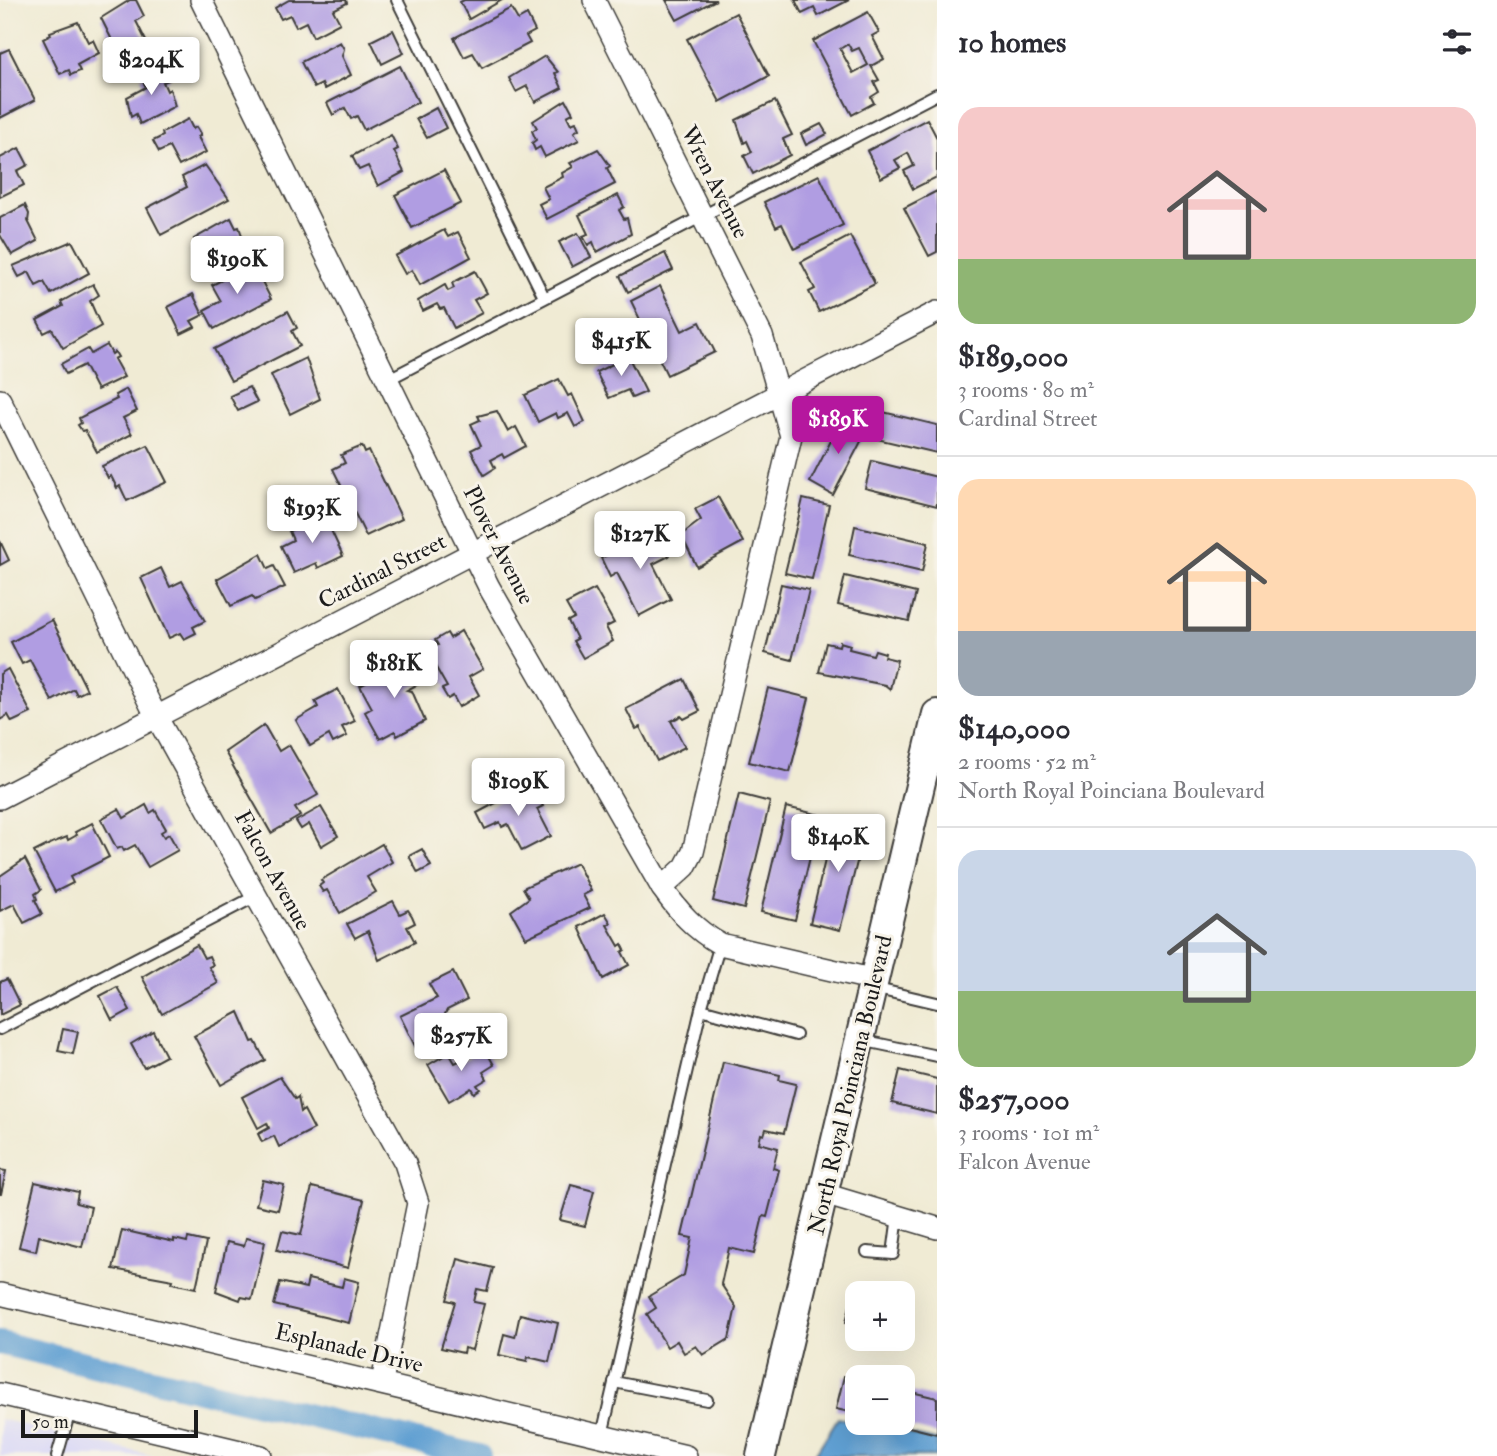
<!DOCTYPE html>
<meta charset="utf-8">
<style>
:root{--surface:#fff;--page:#f7f7f7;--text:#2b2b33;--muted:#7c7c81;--line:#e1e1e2;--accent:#b5179e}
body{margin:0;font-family:"IM FELL Double Pica",serif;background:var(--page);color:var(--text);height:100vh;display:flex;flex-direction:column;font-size:26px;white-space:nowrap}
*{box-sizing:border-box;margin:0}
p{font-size:23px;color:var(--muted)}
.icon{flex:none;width:38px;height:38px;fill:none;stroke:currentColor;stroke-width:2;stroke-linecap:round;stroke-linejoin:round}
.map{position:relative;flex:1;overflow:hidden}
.panel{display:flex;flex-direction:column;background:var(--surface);width:560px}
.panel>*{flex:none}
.tools{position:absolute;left:845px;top:1281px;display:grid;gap:14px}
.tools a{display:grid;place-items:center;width:70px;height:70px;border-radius:14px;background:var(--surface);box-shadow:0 7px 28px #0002;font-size:35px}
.scale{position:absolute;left:21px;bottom:18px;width:177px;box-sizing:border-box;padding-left:7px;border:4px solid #1c1c1c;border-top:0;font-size:19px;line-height:24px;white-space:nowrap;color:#1c1c1c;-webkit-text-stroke:5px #f7f3e8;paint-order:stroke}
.price{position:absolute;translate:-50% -60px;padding:0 16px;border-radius:7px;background:#fff;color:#222;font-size:23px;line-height:46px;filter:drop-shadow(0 2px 4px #0008)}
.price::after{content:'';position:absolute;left:50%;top:42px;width:21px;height:16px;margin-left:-10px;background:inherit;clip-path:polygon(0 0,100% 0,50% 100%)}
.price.selected{background:var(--accent);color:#fff}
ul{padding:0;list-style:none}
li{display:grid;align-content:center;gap:14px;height:371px;padding:0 21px}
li+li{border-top:2px solid var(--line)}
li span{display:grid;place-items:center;height:217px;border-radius:21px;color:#555}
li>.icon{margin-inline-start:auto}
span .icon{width:126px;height:126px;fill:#fffc;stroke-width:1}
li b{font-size:30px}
h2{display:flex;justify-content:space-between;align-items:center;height:84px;padding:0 21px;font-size:30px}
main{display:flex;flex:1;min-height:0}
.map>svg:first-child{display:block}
</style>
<main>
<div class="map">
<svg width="937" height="1456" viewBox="0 0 937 1456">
<rect width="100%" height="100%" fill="#f7f3e8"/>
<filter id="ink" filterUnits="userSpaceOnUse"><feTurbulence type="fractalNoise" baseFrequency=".0143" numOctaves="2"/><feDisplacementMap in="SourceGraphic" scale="14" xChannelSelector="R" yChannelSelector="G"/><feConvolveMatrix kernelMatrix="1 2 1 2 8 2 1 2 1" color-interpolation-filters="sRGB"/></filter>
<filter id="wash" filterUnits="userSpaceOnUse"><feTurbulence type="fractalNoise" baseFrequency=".00686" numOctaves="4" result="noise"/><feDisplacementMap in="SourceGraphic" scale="28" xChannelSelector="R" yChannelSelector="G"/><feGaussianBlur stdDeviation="1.57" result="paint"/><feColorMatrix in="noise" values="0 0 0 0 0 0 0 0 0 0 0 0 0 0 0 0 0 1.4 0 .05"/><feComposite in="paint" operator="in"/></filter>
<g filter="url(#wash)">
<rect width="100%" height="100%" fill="#f0ebd4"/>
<polygon fill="#d8d7f8" points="0,1419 153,1456 0,1456"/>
<polygon fill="#5f9fd2" stroke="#3e5e77" stroke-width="2" points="838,1418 937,1440 937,1456 814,1456"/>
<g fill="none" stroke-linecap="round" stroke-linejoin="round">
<polyline stroke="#5f9fd2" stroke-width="24" points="0,1343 479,1456"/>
</g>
<g id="blocks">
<g fill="#b09de2" fill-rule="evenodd">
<polygon points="130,0 136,0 144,16 136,21 147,43 137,47 139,51 131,55 129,51 120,56 101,18"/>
<polygon points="289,0 346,0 347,3 333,10 340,23 313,37 306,22 296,27 290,15 281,19 275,8"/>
<polygon points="464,0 502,0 469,19 460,2"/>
<polygon points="666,0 716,0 677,20"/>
<polygon points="795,0 849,0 818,16 814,8 802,14"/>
<polygon points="511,8 518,20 527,15 535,31 526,36 530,43 482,68 473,53 464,57 454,38"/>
<path d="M868,12L879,32L872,36L884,59L871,66L879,80L874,82L879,92L871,97L874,103L852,115L813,41ZM848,44L852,51L859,48L868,65L853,73L840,49Z"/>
<polygon points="736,13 769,76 720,102 687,39"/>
<polygon points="78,22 88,42 93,40 99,53 77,65 80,71 71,75 69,70 60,74 43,39 51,35 50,32"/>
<polygon points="393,30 404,53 382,64 371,41"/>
<polygon points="340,42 344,49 342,56 351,75 324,89 322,84 314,88 301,62"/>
<polygon points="9,49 35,100 0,118 0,53"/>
<polygon points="545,56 558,72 555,73 562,88 535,102 527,86 516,92 509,78"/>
<polygon points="400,66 418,102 364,130 357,116 351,119 345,108 333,115 327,103"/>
<polygon points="163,67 169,80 163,82 167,91 170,89 175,106 140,124 136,114 131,117 127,97 146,87 141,78"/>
<polygon points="566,100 573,113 567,116 571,124 576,122 579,129 574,132 579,140 545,157 540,147 535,150 532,143 536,140 532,131 537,128 533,121"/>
<polygon points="775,101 792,135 783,139 790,155 753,174 744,156 752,152 747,141 744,143 736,120"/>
<polygon points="436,108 446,128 427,138 416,119"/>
<polygon points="188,119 193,129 196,127 201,135 198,137 206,152 179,166 169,147 159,152 153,141 163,136 162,133"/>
<polygon points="927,119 937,138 937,177 913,189 904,171 914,166 908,153 895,160 900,168 881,178 867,151"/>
<polygon points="821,124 827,134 806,145 801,134"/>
<polygon points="391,135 398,149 394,151 404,172 378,186 368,166 359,170 352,156"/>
<polygon points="19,148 28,165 17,171 24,185 0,197 0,158"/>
<polygon points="598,149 610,166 607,168 615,184 547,219 539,204 549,199 543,187 563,177 562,173 573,167 570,163"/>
<polygon points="205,165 229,199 161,235 147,208 187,187 182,177"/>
<polygon points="444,170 461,203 412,228 395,195"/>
<polygon points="819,175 843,225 794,249 782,224 776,227 764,202"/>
<polygon points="937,191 937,252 929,256 904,208"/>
<polygon points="618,195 624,207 619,210 624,219 627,218 631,234 597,252 593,242 588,245 583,236 588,234 579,215"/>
<polygon points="25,205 29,214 28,221 38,241 12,255 0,235 0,218"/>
<polygon points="231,218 236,228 239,227 248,253 222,266 212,247 201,253 194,239"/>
<polygon points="444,230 448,237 458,232 471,257 420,285 412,270 405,274 395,256"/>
<polygon points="578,233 591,257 572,267 559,242"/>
<polygon points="850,236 875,284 819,312 809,292 815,289 801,262"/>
<polygon points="72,241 89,273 51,294 44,282 36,286 29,272 19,277 13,266"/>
<polygon points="665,253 673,270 628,292 620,276"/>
<polygon points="253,264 271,299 214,329 204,310 221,301 212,285"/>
<polygon points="475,271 487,293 474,300 482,313 454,328 444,308 440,309 437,304 423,311 418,301 445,285 448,291 454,288 452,283"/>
<polygon points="93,284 99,295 90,301 101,326 63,348 52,329 44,333 37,320 63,306 61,302"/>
<polygon points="660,286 682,331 700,322 715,352 667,375 631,301"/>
<polygon points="193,294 203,315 191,321 195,327 181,334 168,307"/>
<polygon points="288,311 297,328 292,331 300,346 231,381 214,349"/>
<polygon points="107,345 112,354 115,352 118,357 114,359 124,377 97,390 84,365 66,374 61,364 88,349 91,354"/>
<polygon points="626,352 646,392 632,398 628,390 609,398 596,372 615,363 618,356"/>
<polygon points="306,358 320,399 290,414 271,375"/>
<polygon points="559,379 568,396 572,394 585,422 575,427 568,413 558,418 556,413 538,422 525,395"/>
<polygon points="249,387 257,402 238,411 230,396"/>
<polygon points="126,389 137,411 123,418 132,434 97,452 85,430 82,431 78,425 81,423 79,418 117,399 115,395"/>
<polygon points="497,411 508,432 516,427 526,446 504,458 502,454 491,460 495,468 484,475 471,450 481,445 471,424 480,420 478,416"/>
<polygon points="883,412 937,425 937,453 877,439"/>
<polygon points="843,417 867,430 833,495 810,482"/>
<polygon points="148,445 167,482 127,501 120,486 117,488 111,476 108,478 102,466"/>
<polygon points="362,446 365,453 369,451 402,519 366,536 333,469 345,463 341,455"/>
<polygon points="872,461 937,477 937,506 865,488"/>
<polygon points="718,497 743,542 697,567 681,535 701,520 695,509"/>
<polygon points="803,499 829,505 812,579 785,573"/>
<polygon points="324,515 343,556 318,568 316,563 294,573 281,546 293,540 289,531"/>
<polygon points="855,526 928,543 922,572 849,555"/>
<polygon points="656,530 669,556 653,564 671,599 639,616 617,573 610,577 601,558"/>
<polygon points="0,541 9,560 0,565"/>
<polygon points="261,554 268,569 274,566 285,587 255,600 252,596 231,606 217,579"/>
<polygon points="161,568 170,587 182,581 205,621 193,627 196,633 184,639 180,633 169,638 141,578"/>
<polygon points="845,576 916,593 909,621 838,605"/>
<polygon points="781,584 809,590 792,660 765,653"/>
<polygon points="595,589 614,623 606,627 613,641 583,658 573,641 577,639 568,621 574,618 566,604"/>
<polygon points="52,620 87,690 77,695 74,689 52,701 30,660 22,664 11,642"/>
<polygon points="461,631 483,669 469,677 479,695 459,707 453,696 448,699 442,689 447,687 431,659 435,657 430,649 438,645 435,640 447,633 450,638"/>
<polygon points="840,642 850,645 849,649 873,655 875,650 885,653 884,657 897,660 890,689 885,685 819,672 826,643 839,646"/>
<polygon points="409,659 422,682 407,690 412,691 425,721 397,736 395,731 380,739 365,712 372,708 360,686 384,673 382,668 390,663 392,668"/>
<polygon points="8,669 31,713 12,722 8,715 0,720 0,674"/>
<polygon points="684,679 700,711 684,719 681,716 671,721 685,747 657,761 640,727 636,729 626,709"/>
<polygon points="768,688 809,698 790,772 749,762"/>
<polygon points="338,689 355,721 342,727 347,736 333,743 329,735 310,746 296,720 318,707 315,701"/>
<polygon points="264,725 279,751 289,745 318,795 295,808 300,816 271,833 225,752"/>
<polygon points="526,787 529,793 534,790 543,806 537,809 551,836 522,851 508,824 502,827 500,822 485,829 477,813"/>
<polygon points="739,794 770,802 744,909 713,901"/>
<polygon points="146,805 150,813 155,810 166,829 161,832 164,837 169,834 178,850 148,867 135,845 124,851 122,847 117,849 101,819 119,809 124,818"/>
<polygon points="321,807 338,836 321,846 309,824 301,829 296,821"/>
<polygon points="786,807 820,815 795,920 761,912"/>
<polygon points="835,818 866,826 840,930 810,923"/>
<polygon points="92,823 109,857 70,877 73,883 55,892 34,852 52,843 67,837 68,840 77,835 75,832"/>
<polygon points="382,844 392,862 367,877 376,892 340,913 327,890 323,892 319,886 323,883 321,880"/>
<polygon points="422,849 431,866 418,873 409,856"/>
<polygon points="25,859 41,890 35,894 37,899 35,900 42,914 24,923 14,904 0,911 0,876"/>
<polygon points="577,863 591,891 583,895 590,908 526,938 511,911 529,898 523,888"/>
<polygon points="393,901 400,914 408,910 412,916 415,923 407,927 415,942 379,960 368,931 355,938 347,924"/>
<polygon points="605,913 611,923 607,925 619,946 622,944 625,950 622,952 629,965 603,979 579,927"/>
<polygon points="197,945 204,958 209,956 213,965 209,967 218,983 162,1014 142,977"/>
<polygon points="453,972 467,1000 447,1010 445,1014 458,1039 421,1058 400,1016 437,998 429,984"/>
<polygon points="7,979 20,1005 0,1015 0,982"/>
<polygon points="117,987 130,1010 112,1020 100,996"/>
<polygon points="239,1012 252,1042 255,1041 265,1060 221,1085 194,1036"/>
<polygon points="63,1029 78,1032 73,1054 58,1051"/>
<polygon points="153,1031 166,1056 144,1068 131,1044"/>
<polygon points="485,1049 494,1065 483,1072 487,1079 477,1085 480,1089 474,1093 471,1088 449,1101 428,1065 449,1053 455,1063"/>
<polygon points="723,1062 780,1075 779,1080 796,1084 784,1133 766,1129 764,1135 761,1134 759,1143 778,1148 773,1168 779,1170 767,1217 763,1216 754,1254 729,1248 721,1284 736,1307 729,1339 703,1355 696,1346 684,1353 677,1341 667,1347 647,1314 656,1308 649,1296 684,1275 692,1238 682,1236"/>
<polygon points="900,1070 937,1079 937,1114 892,1103"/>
<polygon points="280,1077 295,1099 298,1097 301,1112 304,1110 314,1129 279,1147 274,1136 262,1142 258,1134 269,1128 267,1123 258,1128 242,1097"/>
<polygon points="0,1170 6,1171 1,1194 0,1194"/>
<polygon points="263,1180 284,1185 278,1210 256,1205"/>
<polygon points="35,1182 78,1192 76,1203 91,1207 82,1247 39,1236 36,1251 19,1247"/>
<polygon points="571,1185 594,1191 585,1226 560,1220"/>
<polygon points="312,1187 364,1200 348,1268 277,1250 282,1231 301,1235"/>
<polygon points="122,1230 174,1242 174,1239 187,1242 188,1238 206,1242 196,1288 172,1283 173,1280 113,1269"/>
<polygon points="246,1238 265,1242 252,1299 241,1297 240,1300 216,1291 227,1242 244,1246"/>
<polygon points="458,1259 493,1268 487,1291 477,1289 474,1302 484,1304 472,1350 464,1348 463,1353 441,1348 455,1302 447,1300"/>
<polygon points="344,1278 359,1282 349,1323 274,1305 280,1282 306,1288 308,1279 342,1287"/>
<polygon points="855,1286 883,1292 858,1293 858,1325 846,1322"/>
<polygon points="520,1314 558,1323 549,1362 528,1357 527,1361 499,1355 504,1334 515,1337"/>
<polygon points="844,1376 858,1379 858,1414 836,1409"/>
<polygon points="903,1390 937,1398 937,1434 897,1424 903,1423"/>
</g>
</g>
</g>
<g filter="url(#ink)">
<use href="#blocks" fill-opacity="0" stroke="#3c3b38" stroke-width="2"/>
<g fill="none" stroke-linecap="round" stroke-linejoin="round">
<defs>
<g id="lane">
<polyline points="397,0 544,297"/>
<polyline points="387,380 937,94"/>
<polyline points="720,944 701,1009 796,1035"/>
<polyline points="873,988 937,1003"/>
<polyline points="0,1029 258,895"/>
<polyline points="861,1040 937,1056"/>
<polyline points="867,1252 893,1254 898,1216"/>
<polyline points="614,1382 707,1400"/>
<polyline points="602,1435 701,1009"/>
<polyline points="57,1456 70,1411"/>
</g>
<g id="street">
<path d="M201,0L489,587L662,888C679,912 694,929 720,944L875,980"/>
<polyline points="594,0 762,336 791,436 693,852 685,867 662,888"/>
<polyline points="0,400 156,716 405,1163 418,1203 382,1382"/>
<polyline points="0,798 937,312"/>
<polyline points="824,1194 937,1228"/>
<polyline points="0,1294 686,1456"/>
<polyline points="0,1394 261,1456"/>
</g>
<polyline id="secondary" points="761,1456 937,714"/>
</defs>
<use href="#lane" stroke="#3c3b38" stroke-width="14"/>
<use href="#street" stroke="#3c3b38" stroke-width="24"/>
<use href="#secondary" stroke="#3c3b38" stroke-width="32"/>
<use href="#lane" stroke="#fff" stroke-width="10"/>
<use href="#street" stroke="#fff" stroke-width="21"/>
<use href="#secondary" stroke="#fff" stroke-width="28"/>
</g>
</g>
<g text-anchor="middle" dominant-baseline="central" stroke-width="6" stroke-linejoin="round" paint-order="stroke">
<g font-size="23" fill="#1c1c1c" stroke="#f7f3e8">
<text transform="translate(715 182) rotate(63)">Wren Avenue</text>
<text transform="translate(499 545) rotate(63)">Plover Avenue</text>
<text transform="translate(382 571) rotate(-27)">Cardinal Street</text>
<text transform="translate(273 870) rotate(61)">Falcon Avenue</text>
<text transform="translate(850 1085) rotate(-77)">North Royal Poinciana Boulevard</text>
<text transform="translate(349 1348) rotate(13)">Esplanade Drive</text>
</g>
</g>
</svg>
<div class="tools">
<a>+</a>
<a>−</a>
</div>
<div class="scale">50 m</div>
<b class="price" style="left:151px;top:97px">$204K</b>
<b class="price" style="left:237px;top:296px">$190K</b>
<b class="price" style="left:621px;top:378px">$415K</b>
<b class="price selected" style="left:838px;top:456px">$189K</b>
<b class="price" style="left:312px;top:545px">$193K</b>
<b class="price" style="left:640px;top:571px">$127K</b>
<b class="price" style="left:394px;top:700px">$181K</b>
<b class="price" style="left:518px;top:818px">$109K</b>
<b class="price" style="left:838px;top:874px">$140K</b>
<b class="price" style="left:461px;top:1073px">$257K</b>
</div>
<section class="panel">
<h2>10 homes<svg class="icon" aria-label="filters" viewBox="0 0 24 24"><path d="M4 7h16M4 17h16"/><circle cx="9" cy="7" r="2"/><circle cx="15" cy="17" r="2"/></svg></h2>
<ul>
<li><span style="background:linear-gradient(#f6c9c9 70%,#8fb573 0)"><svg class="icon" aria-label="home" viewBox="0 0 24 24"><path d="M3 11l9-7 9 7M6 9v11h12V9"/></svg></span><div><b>$189,000</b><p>3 rooms · 80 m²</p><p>Cardinal Street</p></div></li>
<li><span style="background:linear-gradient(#ffd9b3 70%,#9aa5b1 0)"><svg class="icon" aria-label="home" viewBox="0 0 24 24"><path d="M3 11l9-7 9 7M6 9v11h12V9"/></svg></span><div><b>$140,000</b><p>2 rooms · 52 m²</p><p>North Royal Poinciana Boulevard</p></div></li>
<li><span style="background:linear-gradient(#c9d6e8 65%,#8fb573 0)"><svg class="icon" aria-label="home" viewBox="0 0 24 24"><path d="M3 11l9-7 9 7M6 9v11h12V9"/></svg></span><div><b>$257,000</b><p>3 rooms · 101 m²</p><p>Falcon Avenue</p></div></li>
</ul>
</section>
</main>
